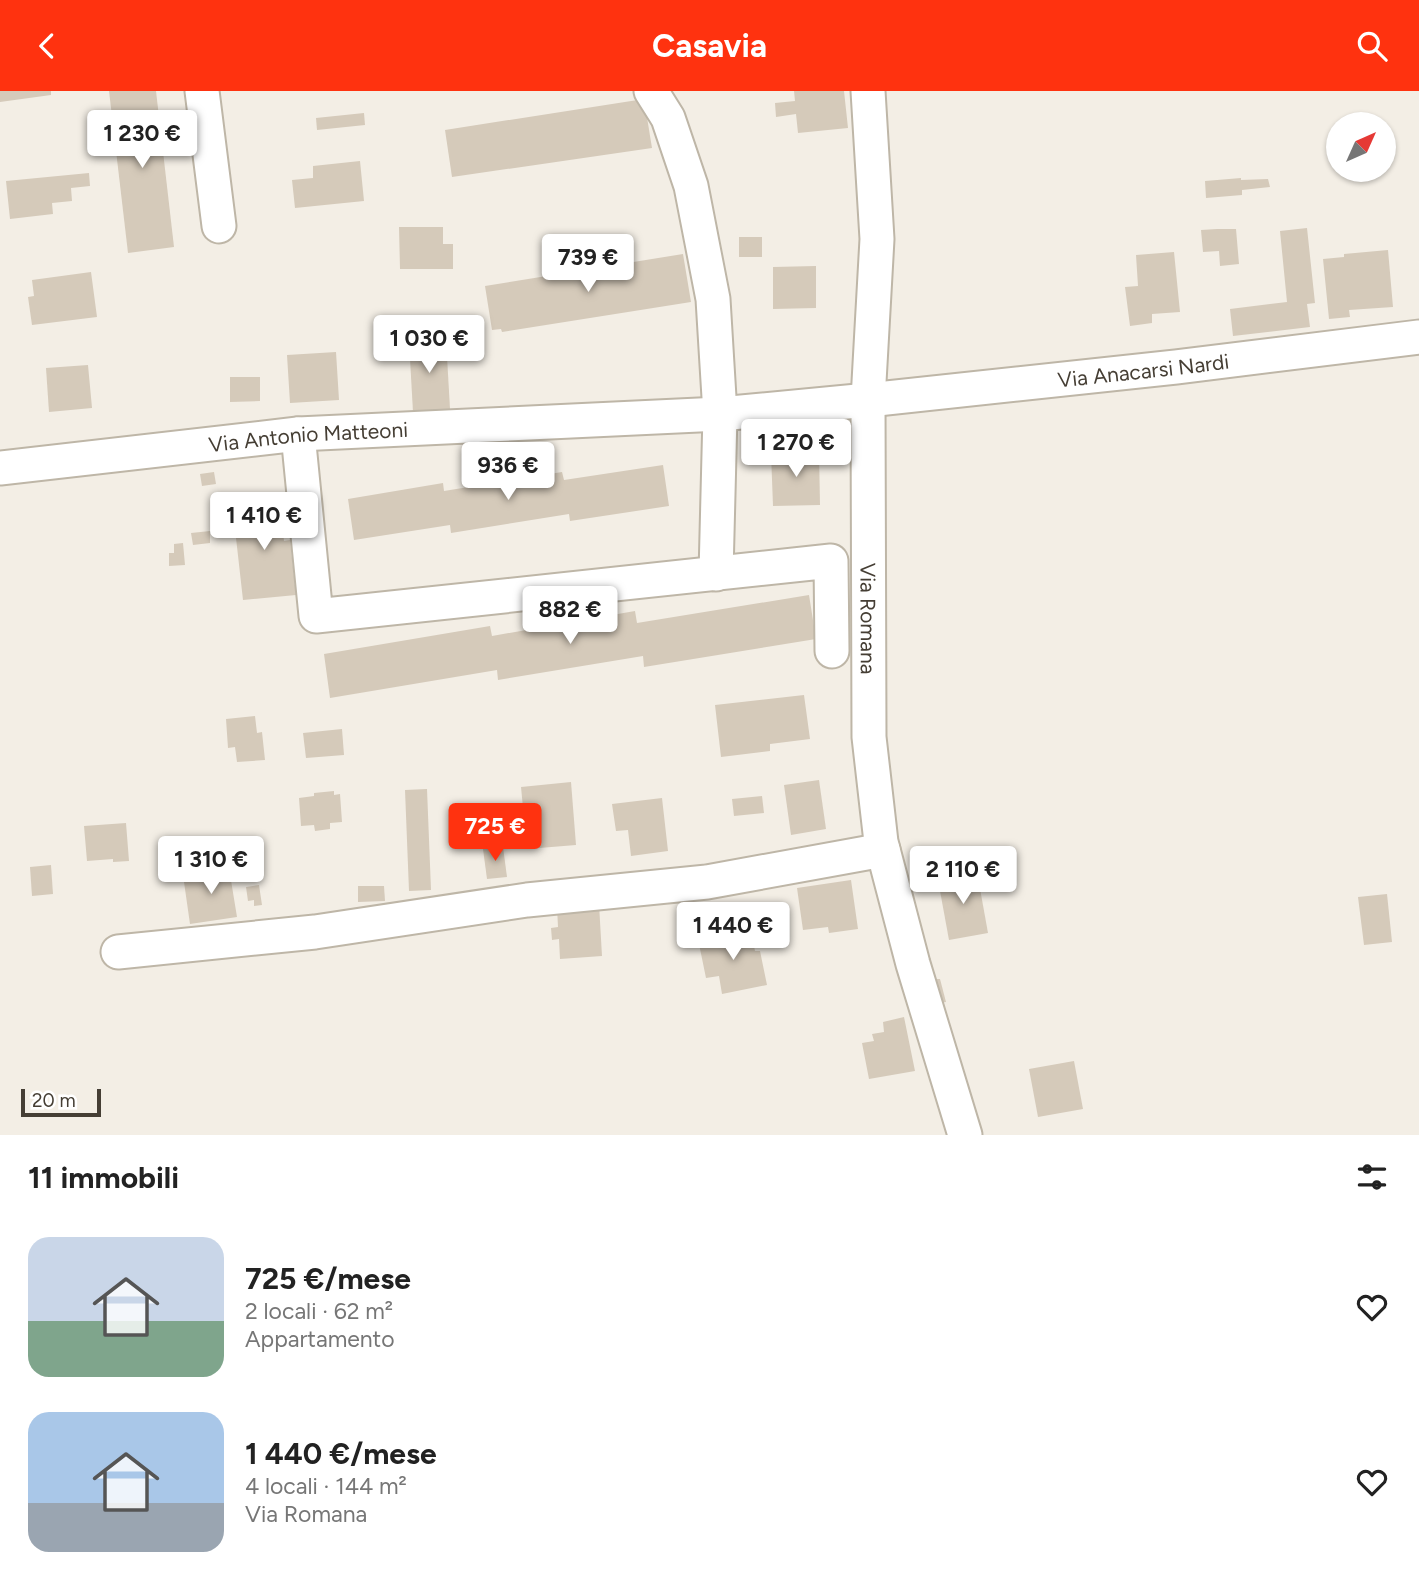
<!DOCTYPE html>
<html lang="it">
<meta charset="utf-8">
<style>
:root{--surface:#fff;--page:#f6f6f6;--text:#222;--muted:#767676;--accent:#ff320f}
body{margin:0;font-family:Figtree,sans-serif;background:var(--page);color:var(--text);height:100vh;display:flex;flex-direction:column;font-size:26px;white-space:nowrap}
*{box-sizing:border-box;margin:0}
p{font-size:23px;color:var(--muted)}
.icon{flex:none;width:38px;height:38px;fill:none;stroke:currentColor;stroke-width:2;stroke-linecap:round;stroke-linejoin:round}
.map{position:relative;height:1044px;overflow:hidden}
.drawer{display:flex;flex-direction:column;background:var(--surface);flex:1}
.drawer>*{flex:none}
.needle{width:46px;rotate:45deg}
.controls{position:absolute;left:1326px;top:21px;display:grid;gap:14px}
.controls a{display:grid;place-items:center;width:70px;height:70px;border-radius:50%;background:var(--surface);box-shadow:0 2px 5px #0004;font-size:35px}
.scale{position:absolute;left:21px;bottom:18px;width:80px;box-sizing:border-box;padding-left:7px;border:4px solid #453e34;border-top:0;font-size:19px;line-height:24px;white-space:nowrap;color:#453e34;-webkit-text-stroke:5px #fff;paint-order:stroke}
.price{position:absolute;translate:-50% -60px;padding:0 16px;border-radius:7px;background:#fff;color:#222;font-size:23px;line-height:46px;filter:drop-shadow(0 2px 4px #0008)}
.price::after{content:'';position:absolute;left:50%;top:42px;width:21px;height:16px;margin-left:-10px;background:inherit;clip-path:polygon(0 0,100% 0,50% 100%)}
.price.active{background:var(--accent);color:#fff}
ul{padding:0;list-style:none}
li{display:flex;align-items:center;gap:21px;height:175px;padding:0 28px}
li span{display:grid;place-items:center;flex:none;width:196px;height:140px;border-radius:21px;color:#555}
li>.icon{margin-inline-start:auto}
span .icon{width:84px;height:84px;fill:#fffc;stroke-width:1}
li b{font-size:30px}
h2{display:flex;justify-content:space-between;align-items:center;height:84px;padding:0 28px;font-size:30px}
header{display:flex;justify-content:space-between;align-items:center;height:91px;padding:0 28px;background:var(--accent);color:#fff;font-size:32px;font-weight:700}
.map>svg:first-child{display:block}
</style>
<header><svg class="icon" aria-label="back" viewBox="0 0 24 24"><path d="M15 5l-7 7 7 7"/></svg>Casavia<svg class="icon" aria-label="search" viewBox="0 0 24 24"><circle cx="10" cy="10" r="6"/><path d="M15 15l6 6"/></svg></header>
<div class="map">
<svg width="1419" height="1044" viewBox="0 0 1419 1044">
<rect width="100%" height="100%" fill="#f3eee5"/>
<g fill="#d5caba">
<polygon points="0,0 51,0 51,4 0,11"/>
<polygon points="109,0 156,0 174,156 128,162"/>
<polygon points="794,0 844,0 848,37 798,42 796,23 776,26 775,12 795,10"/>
<polygon points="644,8 652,57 452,86 445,39"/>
<polygon points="364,22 365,34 317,39 316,27"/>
<polygon points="360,70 364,110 295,117 292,89 313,87 313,75"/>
<polygon points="89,82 90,95 71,97 72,110 52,112 53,123 10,128 6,90"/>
<polygon points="1241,87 1241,89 1268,88 1270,96 1242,99 1242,104 1206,107 1205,90"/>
<polygon points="399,136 443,136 443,153 453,153 453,178 400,178"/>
<polygon points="1307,137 1315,212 1307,213 1310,236 1233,245 1230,218 1287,211 1280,140"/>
<polygon points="1217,138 1236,138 1239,173 1220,175 1219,160 1203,161 1201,139"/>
<rect x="739" y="146" width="23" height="20"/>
<polygon points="1388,159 1393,216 1349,219 1350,226 1329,228 1323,168 1344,166 1344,163"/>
<polygon points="1174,161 1180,221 1152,223 1152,232 1130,235 1125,196 1138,195 1136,164"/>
<polygon points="683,163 691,211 502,241 501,238 492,239 485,195"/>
<polygon points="816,175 816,217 773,218 773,176"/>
<polygon points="91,181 97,226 32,234 28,206 34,205 32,189"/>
<polygon points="446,248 450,318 413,321 409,250"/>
<polygon points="336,261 339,309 290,312 287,264"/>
<polygon points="88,274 92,317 49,321 46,277"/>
<polygon points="230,286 260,286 260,310 230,311"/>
<polygon points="819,361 820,414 773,415 771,362"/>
<polygon points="663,374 669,415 570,430 569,423 451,442 450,434 354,449 348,408 443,392 444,400 562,381 564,389"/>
<polygon points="214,381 216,393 202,395 200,383"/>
<polygon points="279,408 284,450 290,449 296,504 243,509 235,438 239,437 237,413"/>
<polygon points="210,440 210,452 193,454 191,442"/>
<polygon points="183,452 185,474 169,475 169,462 174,462 174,453"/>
<polygon points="809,504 816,548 644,576 643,565 498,589 497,579 330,607 324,563 490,535 492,545 635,520 637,532"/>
<polygon points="804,604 810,648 770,653 770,660 721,666 715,614"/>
<polygon points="255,625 257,642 262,641 265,669 237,671 235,656 228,657 226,628"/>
<polygon points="342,638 344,664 306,667 303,642"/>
<polygon points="819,689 826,738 791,744 784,694"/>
<polygon points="571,691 576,754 527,758 521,696"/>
<polygon points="427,698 431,799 409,800 405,699"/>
<polygon points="334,700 334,704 340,703 342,731 330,732 330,738 315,740 314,734 301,735 299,707 314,705 314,702"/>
<polygon points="762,705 764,722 734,725 732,708"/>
<polygon points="662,707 668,760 631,765 628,739 616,740 612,713"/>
<polygon points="126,732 129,770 113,771 113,768 87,770 84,735"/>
<polygon points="503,756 507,786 487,788 483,758"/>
<polygon points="228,771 237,826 190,833 184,791 195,789 195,784 212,781 211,774"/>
<polygon points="51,774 53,803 32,805 30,776"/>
<polygon points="977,781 988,842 949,849 938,789"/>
<polygon points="851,789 858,838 829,842 828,836 803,839 797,797"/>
<polygon points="259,794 262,814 254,815 254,809 248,810 246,796"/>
<polygon points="358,795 384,795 385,810 358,811"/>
<polygon points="1387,803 1392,851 1364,854 1358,806"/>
<polygon points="599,813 602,865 560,868 559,848 552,849 551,837 558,836 557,816"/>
<polygon points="736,841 738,848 752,845 755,860 760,860 767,894 722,903 719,885 706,887 698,848"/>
<polygon points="930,888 940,888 946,911 939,912"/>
<polygon points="904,926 915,980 869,988 862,952 874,950 872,943 884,941 883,931"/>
<polygon points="1074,970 1083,1018 1038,1026 1029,978"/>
</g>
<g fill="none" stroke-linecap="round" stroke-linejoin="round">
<defs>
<g id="minor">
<polyline points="202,0 219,135"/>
<polyline points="651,0 668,27 691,95 713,208 720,323 716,483"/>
<path id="s1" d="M868,0L877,148L868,309L869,646L881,751L913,873L965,1044"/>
<polyline points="298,343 316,525 831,470 832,560"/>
<path id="s2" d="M0,377L298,343L720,323L868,309L1176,276L1419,246"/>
<polyline points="118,861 315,841 527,809 707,791 883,759"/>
</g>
</defs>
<use href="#minor" stroke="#beb6a7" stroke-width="37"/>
<use href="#minor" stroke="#fff" stroke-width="33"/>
</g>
<g text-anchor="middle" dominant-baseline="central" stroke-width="7" stroke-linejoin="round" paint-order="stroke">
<g font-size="21" fill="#453e34" stroke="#fff">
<text stroke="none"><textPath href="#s2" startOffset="1148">Via Anacarsi Nardi</textPath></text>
<text stroke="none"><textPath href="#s2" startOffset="310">Via Antonio Matteoni</textPath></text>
<text stroke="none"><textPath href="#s1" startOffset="528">Via Romana</textPath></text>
</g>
</g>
</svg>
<div class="controls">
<a><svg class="needle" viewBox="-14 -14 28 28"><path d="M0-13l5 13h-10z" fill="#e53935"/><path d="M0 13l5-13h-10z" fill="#767676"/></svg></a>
</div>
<div class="scale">20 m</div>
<b class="price" style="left:142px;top:79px">1 230 €</b>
<b class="price" style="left:588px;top:203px">739 €</b>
<b class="price" style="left:429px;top:284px">1 030 €</b>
<b class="price" style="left:796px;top:388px">1 270 €</b>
<b class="price" style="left:508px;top:411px">936 €</b>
<b class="price" style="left:264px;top:461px">1 410 €</b>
<b class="price" style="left:570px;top:555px">882 €</b>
<b class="price active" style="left:495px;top:772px">725 €</b>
<b class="price" style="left:211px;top:805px">1 310 €</b>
<b class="price" style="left:963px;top:815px">2 110 €</b>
<b class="price" style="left:733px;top:871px">1 440 €</b>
</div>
<section class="drawer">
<h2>11 immobili<svg class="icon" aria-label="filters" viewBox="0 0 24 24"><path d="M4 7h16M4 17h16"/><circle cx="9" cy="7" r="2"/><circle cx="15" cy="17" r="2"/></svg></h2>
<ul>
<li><span style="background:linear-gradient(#c9d6e8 60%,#7fa58c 0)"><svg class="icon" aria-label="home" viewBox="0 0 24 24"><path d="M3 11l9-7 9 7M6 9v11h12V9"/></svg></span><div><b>725 €/mese</b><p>2 locali · 62 m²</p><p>Appartamento</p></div><svg class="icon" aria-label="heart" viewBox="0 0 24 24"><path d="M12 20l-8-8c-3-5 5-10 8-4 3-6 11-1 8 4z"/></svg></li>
<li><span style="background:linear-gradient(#a9c7e8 65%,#9aa5b1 0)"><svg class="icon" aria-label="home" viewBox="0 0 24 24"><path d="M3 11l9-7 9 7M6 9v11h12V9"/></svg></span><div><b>1 440 €/mese</b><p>4 locali · 144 m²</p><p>Via Romana</p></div><svg class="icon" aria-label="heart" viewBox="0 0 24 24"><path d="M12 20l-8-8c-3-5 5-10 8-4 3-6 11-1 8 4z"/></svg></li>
</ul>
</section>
